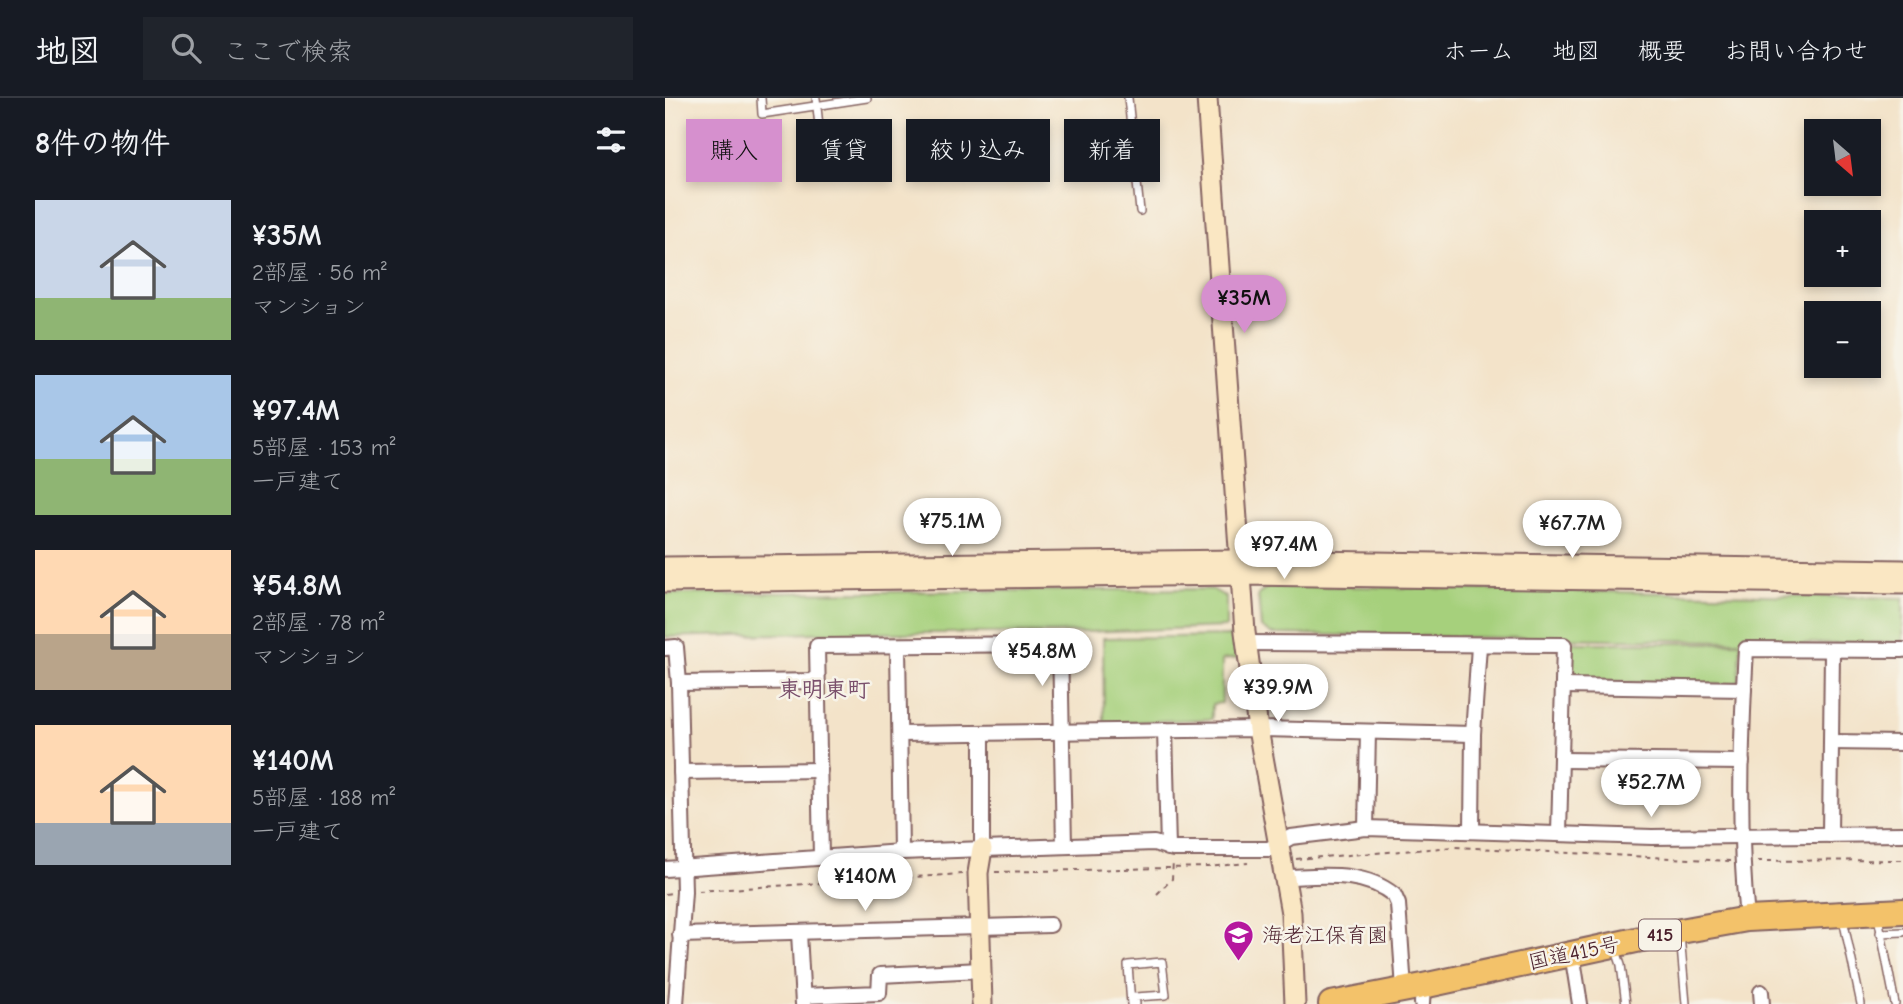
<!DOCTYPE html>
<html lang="ja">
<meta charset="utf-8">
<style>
:root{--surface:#171b24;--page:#20242c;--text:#f1f3f6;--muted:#9ea1a6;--line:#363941;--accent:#d690ce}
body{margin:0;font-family:"Comic Neue","Klee One",sans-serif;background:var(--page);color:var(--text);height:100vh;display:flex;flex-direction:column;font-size:26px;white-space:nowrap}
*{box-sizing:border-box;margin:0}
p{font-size:23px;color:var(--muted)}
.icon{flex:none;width:38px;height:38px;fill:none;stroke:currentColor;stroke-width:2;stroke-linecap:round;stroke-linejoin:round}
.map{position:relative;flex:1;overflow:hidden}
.panel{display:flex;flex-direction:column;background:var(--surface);width:665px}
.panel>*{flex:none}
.banner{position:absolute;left:21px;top:21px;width:665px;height:63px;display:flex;gap:14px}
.needle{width:46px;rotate:152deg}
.buttons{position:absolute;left:1139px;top:21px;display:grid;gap:14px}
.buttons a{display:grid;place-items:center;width:77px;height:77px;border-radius:0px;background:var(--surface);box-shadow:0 4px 10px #0003;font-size:35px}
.price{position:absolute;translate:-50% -60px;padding:0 16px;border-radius:24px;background:#fff;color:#222;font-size:23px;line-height:46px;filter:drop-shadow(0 2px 4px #0008)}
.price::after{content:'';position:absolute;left:50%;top:42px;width:21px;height:16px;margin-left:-10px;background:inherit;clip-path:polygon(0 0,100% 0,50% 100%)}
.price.on{background:var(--accent);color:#111}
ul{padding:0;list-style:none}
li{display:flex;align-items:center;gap:21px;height:175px;padding:0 35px}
li span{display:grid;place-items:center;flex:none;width:196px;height:140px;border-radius:0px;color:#555}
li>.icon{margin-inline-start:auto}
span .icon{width:84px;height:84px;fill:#fffc;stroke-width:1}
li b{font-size:30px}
h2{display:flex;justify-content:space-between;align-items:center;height:84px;padding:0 35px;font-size:30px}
.pill{padding:0 24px;border-radius:0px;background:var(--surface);box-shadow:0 4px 10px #0003;font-size:24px;line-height:63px}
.pill.on{background:var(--accent);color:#111}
header{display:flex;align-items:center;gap:42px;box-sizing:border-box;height:98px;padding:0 35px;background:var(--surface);border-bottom:2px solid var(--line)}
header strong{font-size:33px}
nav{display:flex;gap:38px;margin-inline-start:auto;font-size:24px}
.search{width:490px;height:63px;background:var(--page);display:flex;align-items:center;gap:18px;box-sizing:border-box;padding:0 24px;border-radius:0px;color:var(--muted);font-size:26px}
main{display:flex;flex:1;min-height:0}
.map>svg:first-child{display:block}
</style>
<header>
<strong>地図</strong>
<div class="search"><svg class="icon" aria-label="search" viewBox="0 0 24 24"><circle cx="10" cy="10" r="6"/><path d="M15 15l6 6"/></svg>ここで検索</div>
<nav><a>ホーム</a><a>地図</a><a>概要</a><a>お問い合わせ</a></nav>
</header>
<main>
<section class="panel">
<h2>8件の物件<svg class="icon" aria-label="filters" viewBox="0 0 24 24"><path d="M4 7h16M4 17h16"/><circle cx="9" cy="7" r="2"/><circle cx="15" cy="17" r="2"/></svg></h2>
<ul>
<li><span style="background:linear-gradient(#c9d6e8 70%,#8fb573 0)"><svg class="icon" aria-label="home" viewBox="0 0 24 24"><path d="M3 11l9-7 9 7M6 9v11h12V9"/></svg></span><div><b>¥35M</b><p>2部屋 · 56 m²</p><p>マンション</p></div></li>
<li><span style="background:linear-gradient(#a9c7e8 60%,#8fb573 0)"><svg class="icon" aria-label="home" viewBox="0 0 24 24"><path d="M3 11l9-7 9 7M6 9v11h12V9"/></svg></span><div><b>¥97.4M</b><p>5部屋 · 153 m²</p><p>一戸建て</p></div></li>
<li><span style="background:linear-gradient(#ffd9b3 60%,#b9a48a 0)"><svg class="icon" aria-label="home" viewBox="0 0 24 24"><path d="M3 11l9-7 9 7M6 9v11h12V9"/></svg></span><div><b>¥54.8M</b><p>2部屋 · 78 m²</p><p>マンション</p></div></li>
<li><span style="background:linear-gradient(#ffd9b3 70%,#9aa5b1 0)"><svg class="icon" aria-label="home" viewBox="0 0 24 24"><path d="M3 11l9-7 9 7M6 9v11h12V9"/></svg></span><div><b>¥140M</b><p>5部屋 · 188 m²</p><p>一戸建て</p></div></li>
</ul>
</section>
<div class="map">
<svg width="1238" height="906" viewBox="0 0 1238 906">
<rect width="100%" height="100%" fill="#f7f3e8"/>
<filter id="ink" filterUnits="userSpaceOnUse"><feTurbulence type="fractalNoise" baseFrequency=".0143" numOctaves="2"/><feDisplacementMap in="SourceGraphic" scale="14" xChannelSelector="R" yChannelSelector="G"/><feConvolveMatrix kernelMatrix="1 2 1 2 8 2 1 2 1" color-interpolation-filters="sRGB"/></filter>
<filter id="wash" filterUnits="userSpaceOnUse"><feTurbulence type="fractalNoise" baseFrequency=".00686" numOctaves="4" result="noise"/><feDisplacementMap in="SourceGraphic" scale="28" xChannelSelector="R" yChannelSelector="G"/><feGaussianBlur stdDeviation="1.57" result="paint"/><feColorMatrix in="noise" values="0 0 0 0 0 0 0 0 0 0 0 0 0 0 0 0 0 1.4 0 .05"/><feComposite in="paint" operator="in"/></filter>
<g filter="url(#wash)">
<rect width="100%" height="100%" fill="#f3e3c9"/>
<g fill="#a6d07c" stroke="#787854" stroke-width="2">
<polygon points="605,487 1238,500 1238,544 1169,546 1070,543 606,536 596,529 593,497"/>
<polygon points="547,491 561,499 561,529 390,535 151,535 0,539 0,496"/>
<polygon points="572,538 574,560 557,562 557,605 547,606 547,621 439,625 438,540"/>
<polygon points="905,545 1076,545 1074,583 1070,587 909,583 905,580"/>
</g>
</g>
<g filter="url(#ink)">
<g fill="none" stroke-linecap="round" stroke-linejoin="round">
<defs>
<g id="lane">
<polyline points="96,0 97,16 202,0"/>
<polyline points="151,0 154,28"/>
<polyline points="463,0 475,113"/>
<polyline points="1213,819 1230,906"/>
<polyline points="1178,821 1196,906"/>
<polyline points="1215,835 1238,834"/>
<polyline points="1015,837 1021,906"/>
<polyline points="951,852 956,867 961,906"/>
<polyline points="466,906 463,867 497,864 501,897 470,899 471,906"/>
</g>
<g id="street">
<polyline points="581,545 899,547 894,735"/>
<polyline points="233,548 236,754"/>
<polyline points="0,550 11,549 14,585 19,794 11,906"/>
<polyline points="14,585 152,583"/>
<polyline points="898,588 1079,591"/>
<polyline points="500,632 503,750"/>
<polyline points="235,636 593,631 808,636"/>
<polyline points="317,636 317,751"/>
<polyline points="1167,644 1238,645"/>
<polyline points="897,662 1077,664"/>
<polyline points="16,674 155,672"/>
<polyline points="701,730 703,634"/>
<polyline points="807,732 808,636 814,548"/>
<polyline points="1165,737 1167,553"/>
<polyline points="156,759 152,548 395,546 399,748"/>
<polyline points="0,771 236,754 489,745 508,751 604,751 626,739 701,730 987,739 1238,736"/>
<path d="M621,779C657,778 698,772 729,797L733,806L739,891"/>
<path d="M1082,821C1073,732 1076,641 1081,551L1238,552"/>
<polyline points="134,835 138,906"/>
<polyline points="15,837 385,827"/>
<polyline points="907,855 915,906"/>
<polyline points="1096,894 1097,906"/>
<polyline points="138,898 214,895 215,877 316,872"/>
<polyline points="757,906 758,888"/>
</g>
<g id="secondary">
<polyline points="542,0 580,534 593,631 626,815 630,906"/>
<polyline points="0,469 574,462 1238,472"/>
<polyline points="0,484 575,477 1238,486"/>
<polyline points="317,751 313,775 317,906"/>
</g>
<polyline id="highway" points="666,906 758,888 999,836 1082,821 1238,813"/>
</defs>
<use href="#lane" stroke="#856462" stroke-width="10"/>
<use href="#street" stroke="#856462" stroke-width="18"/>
<use href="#secondary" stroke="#856462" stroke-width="23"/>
<use href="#highway" stroke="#856462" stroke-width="28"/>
<g stroke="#856462" stroke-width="2" stroke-dasharray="5 5" stroke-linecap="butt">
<polyline points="631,761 789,749 1065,763"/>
<polyline points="1092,763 1238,762"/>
<polyline points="330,774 543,769 583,765"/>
<polyline points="33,793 297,776"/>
<polyline points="0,796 7,795"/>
<polyline points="492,796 507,781 508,763"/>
</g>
<use href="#lane" stroke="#fff" stroke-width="7"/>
<use href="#street" stroke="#fff" stroke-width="14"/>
<use href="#secondary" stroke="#fae7c3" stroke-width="19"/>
<use href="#highway" stroke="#f3c26a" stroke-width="24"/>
</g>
</g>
<defs>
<symbol id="school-pin" viewBox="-11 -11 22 30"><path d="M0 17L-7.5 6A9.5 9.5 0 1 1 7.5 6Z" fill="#b5179e" stroke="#f7f3e8"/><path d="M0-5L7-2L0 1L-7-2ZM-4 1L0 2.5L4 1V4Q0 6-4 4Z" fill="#fff"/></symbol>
</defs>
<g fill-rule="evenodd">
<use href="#school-pin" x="556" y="820" width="35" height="47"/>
</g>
<g text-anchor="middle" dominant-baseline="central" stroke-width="5" stroke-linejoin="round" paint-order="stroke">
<rect fill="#f7f3e8" stroke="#7e5f64" stroke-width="2" x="974" y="821.5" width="42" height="31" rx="5"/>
<g font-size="19" font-weight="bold" fill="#4a1f2b">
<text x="995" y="837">415</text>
</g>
<g font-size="21" fill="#4a1f2b" stroke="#f7f3e8" text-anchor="start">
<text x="597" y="837">海老江保育園</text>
</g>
<g font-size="21" fill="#4a1f2b" stroke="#f7f3e8">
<text transform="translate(909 855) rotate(-12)">国道415号</text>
</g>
<g font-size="23" font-weight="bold" fill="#7a506c" stroke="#f7f3e8">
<text x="159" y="591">東明東町</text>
</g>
</g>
</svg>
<div class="buttons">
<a><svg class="needle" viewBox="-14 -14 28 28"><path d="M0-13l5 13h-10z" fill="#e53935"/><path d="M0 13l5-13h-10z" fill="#9ea1a6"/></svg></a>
<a>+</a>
<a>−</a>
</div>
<b class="price on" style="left:579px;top:237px">¥35M</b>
<b class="price" style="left:287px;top:460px">¥75.1M</b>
<b class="price" style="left:907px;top:462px">¥67.7M</b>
<b class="price" style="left:619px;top:483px">¥97.4M</b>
<b class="price" style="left:377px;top:590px">¥54.8M</b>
<b class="price" style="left:613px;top:626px">¥39.9M</b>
<b class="price" style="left:986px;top:721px">¥52.7M</b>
<b class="price" style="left:200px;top:815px">¥140M</b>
<div class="banner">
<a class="pill on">購入</a>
<a class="pill">賃貸</a>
<a class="pill">絞り込み</a>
<a class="pill">新着</a>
</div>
</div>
</main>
